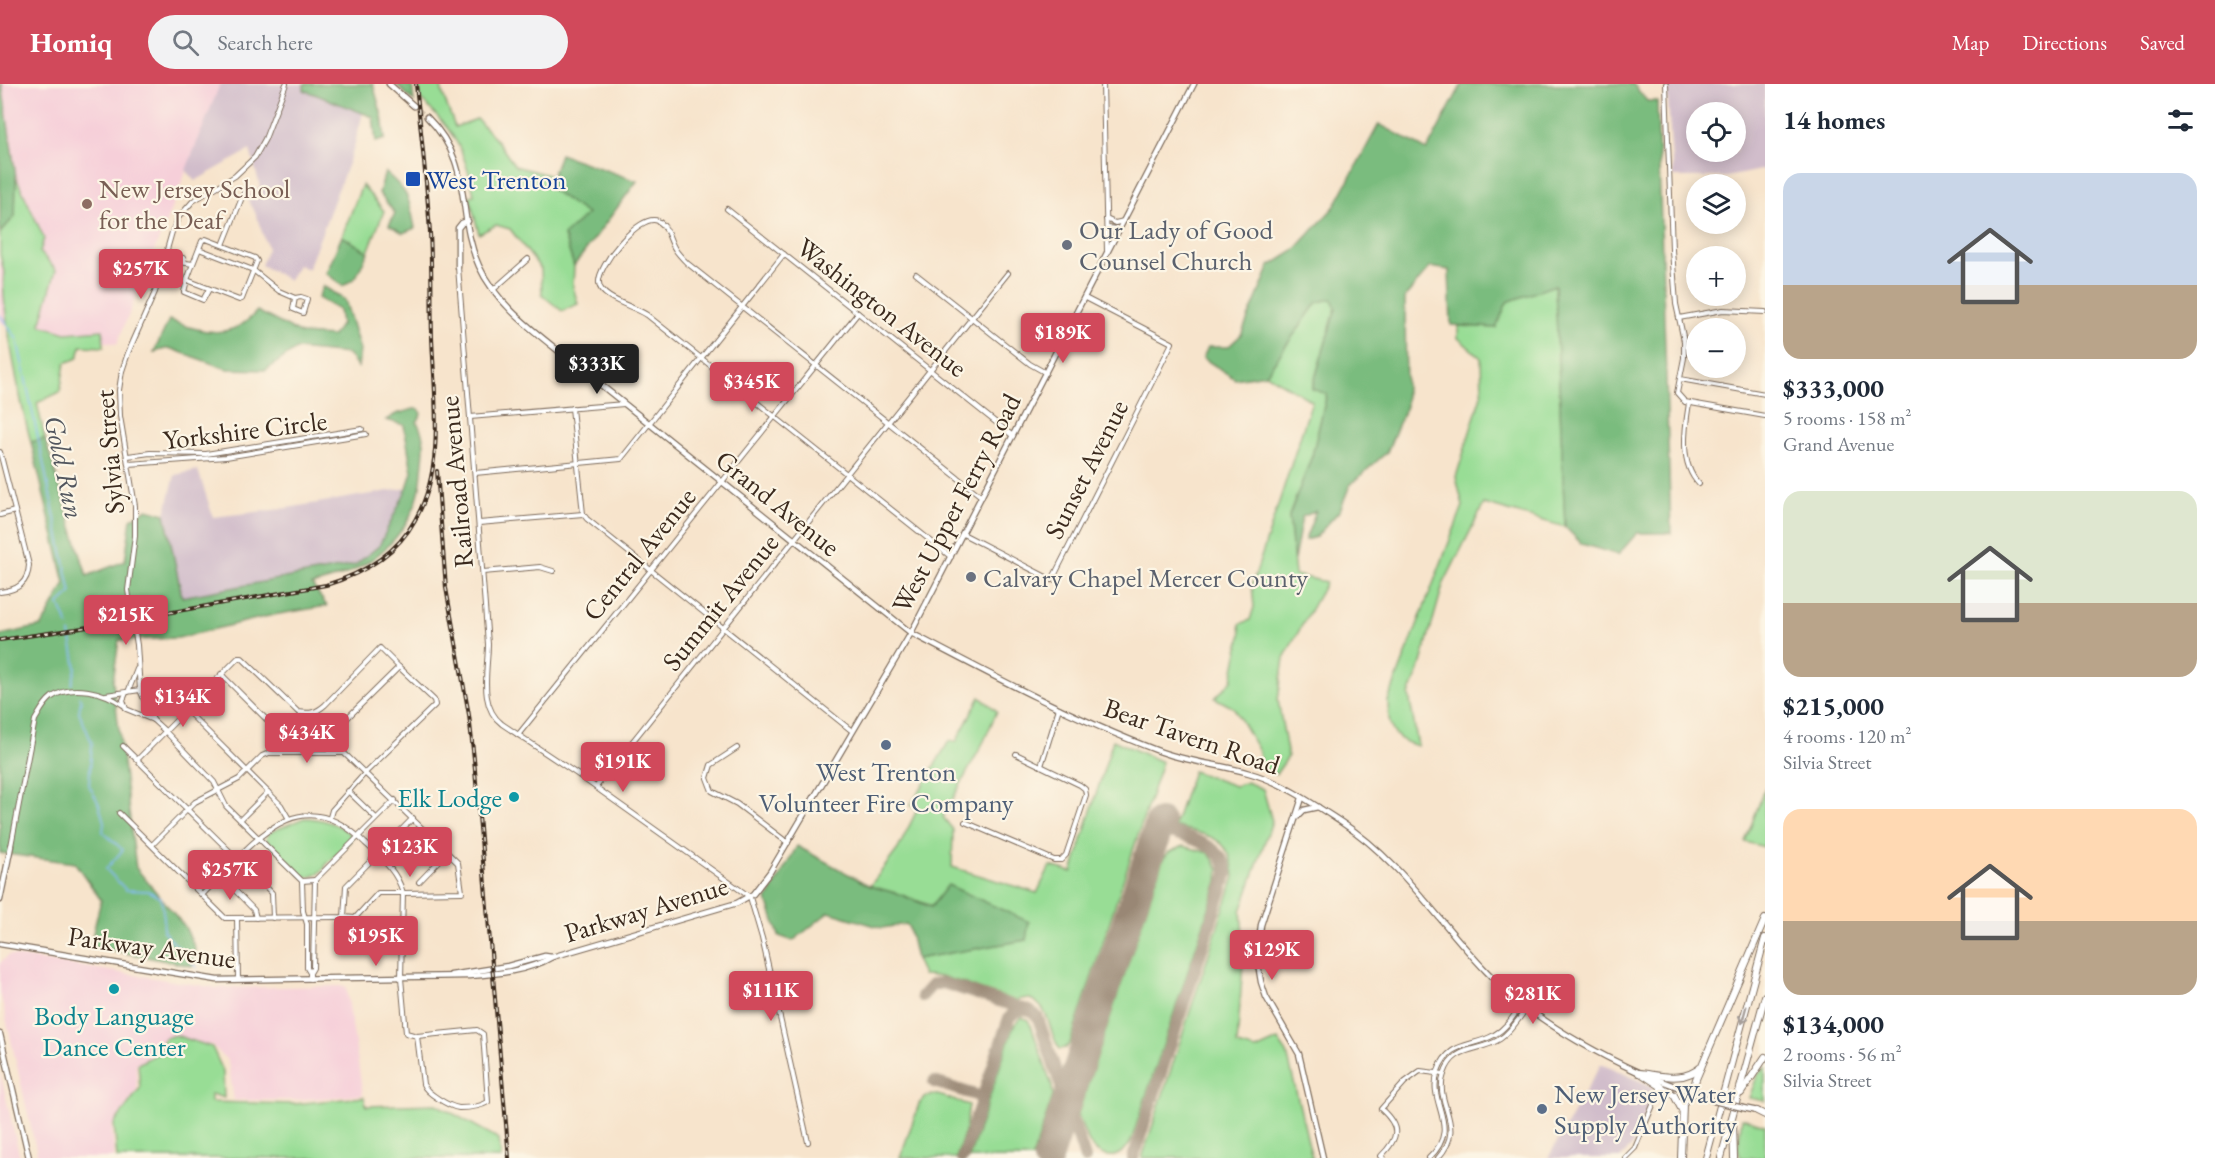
<!DOCTYPE html>
<meta charset="utf-8">
<style>
:root{--surface:#fff;--page:#f2f2f3;--text:#1f2937;--muted:#747a83;--accent:#d1495b}
body{margin:0;font-family:"EB Garamond",serif;background:var(--page);color:var(--text);height:100vh;display:flex;flex-direction:column;font-size:22px;white-space:nowrap}
*{box-sizing:border-box;margin:0}
p{font-size:20px;color:var(--muted)}
.icon{flex:none;width:33px;height:33px;fill:none;stroke:currentColor;stroke-width:2;stroke-linecap:round;stroke-linejoin:round}
.map{position:relative;flex:1;overflow:hidden}
.details{display:flex;flex-direction:column;background:var(--surface);width:450px}
.details>*{flex:none}
.fabs{position:absolute;left:1686px;top:18px;display:grid;gap:12px}
.fabs a{display:grid;place-items:center;width:60px;height:60px;border-radius:50%;background:var(--surface);box-shadow:0 3px 15px #0003;font-size:30px}
.price{position:absolute;translate:-50% -51px;padding:0 14px;border-radius:6px;background:var(--accent);color:#fff;font-size:20px;line-height:39px;filter:drop-shadow(0 2px 3px #0008)}
.price::after{content:'';position:absolute;left:50%;top:36px;width:18px;height:14px;margin-left:-9px;background:inherit;clip-path:polygon(0 0,100% 0,50% 100%)}
.price.on{background:#222;color:#fff}
ul{padding:0;list-style:none}
li{display:grid;align-content:center;gap:12px;height:318px;padding:0 18px}
li span{display:grid;place-items:center;height:186px;border-radius:18px;color:#555}
li>.icon{margin-inline-start:auto}
span .icon{width:108px;height:108px;fill:#fffc;stroke-width:1}
li b{font-size:26px}
h2{display:flex;justify-content:space-between;align-items:center;height:72px;padding:0 18px;font-size:26px}
header{display:flex;align-items:center;gap:36px;box-sizing:border-box;height:84px;padding:0 30px;background:var(--accent);color:#fff}
header strong{font-size:28px}
nav{display:flex;gap:33px;margin-inline-start:auto;font-size:21px}
.search{width:420px;height:54px;background:var(--page);display:flex;align-items:center;gap:15px;box-sizing:border-box;padding:0 21px;border-radius:33px;color:var(--muted);font-size:22px}
main{display:flex;flex:1;min-height:0}
.map>svg:first-child{display:block}
</style>
<header>
<strong>Homiq</strong>
<div class="search"><svg class="icon" aria-label="search" viewBox="0 0 24 24"><circle cx="10" cy="10" r="6"/><path d="M15 15l6 6"/></svg>Search here</div>
<nav><a>Map</a><a>Directions</a><a>Saved</a></nav>
</header>
<main>
<div class="map">
<svg width="1765" height="1074" viewBox="0 0 1765 1074">
<rect width="100%" height="100%" fill="#fcf5e5"/>
<filter id="ink" filterUnits="userSpaceOnUse"><feTurbulence type="fractalNoise" baseFrequency=".0167" numOctaves="2"/><feDisplacementMap in="SourceGraphic" scale="12" xChannelSelector="R" yChannelSelector="G"/><feConvolveMatrix kernelMatrix="1 2 1 2 8 2 1 2 1" color-interpolation-filters="sRGB"/></filter>
<filter id="wash" filterUnits="userSpaceOnUse"><feTurbulence type="fractalNoise" baseFrequency=".008" numOctaves="4" result="noise"/><feDisplacementMap in="SourceGraphic" scale="24" xChannelSelector="R" yChannelSelector="G"/><feGaussianBlur stdDeviation="1.35" result="paint"/><feColorMatrix in="noise" values="0 0 0 0 0 0 0 0 0 0 0 0 0 0 0 0 0 1.4 0 .05"/><feComposite in="paint" operator="in"/></filter>
<g filter="url(#wash)">
<rect width="100%" height="100%" fill="#f7e4cc"/>
<g fill="#f6cfd9">
<polygon points="0,0 221,0 117,260 0,239"/>
<polygon points="9,871 217,904 346,902 363,1011 293,1016 234,1016 228,977 212,961 201,961 175,951 165,954 156,970 136,980 137,1006 112,1042 114,1074 38,1074 0,908 0,879"/>
<polygon points="0,988 20,1074 0,1074"/>
</g>
<g fill="#d1bdcb" fill-rule="evenodd">
<polygon points="220,0 304,0 305,6 363,29 353,66 308,185 298,181 289,196 261,181 268,165 255,128 247,114 260,102 250,66 195,97 186,86"/>
<path d="M1667,0H1765V85L1727,93H1673ZM1696,28H1736V68H1696Z"/>
<polygon points="198,386 213,433 281,425 407,404 379,462 355,482 182,513 165,430 175,391"/>
<polygon points="1601,980 1652,1002 1653,1009 1632,1062 1620,1074 1548,1074"/>
</g>
<g fill="#98dd95" stroke="#6a845a" stroke-width="1.5">
<path d="M419,0H441L442,8L455,43L477,35L498,58L515,82L552,92L548,103L587,130L564,152L574,182L573,203L578,220L562,227L542,211L541,185L510,145L496,141L479,150L469,112L474,111C464,64 455,48 420,15Z"/>
<path d="M16,93L44,154L40,168L56,186L40,241L66,249L103,246L104,263L81,262L78,274L65,279L60,308L37,319L45,355L31,358C21,322 0,218 4,188L0,170V149L15,132Z"/>
<polygon points="362,101 384,127 368,168 342,152"/>
<path d="M1555,201L1565,443L1484,420L1443,501L1419,586L1409,611L1418,662C1389,654 1389,643 1388,617L1463,422L1456,393L1482,309L1481,274L1458,254V242L1496,244L1507,218Z"/>
<polygon points="1332,215 1336,224 1312,304 1327,309 1312,372 1289,432 1295,491 1326,498 1284,574 1278,616 1288,673 1276,690 1262,684 1259,667 1234,624 1215,614 1232,596 1241,551 1240,540 1250,536 1254,523 1252,501 1312,317 1266,290 1317,218"/>
<path d="M980,613L997,627L984,657L943,733L953,746L952,783L1037,809L1050,782L1072,788L1113,656L1162,678L1070,959L1066,964L1060,965C1050,953 1051,934 1041,923C1027,907 1019,919 1007,917C1000,916 992,910 985,908C964,898 946,892 923,891L916,875L1025,856L899,810L870,802L898,765L917,726L911,721L949,657L956,658Z"/>
<path d="M1193,687L1235,702L1247,698L1263,705L1272,737L1241,827L1244,864L1237,961L1256,966L1278,956L1287,969L1312,1074H1142L1234,793C1231,751 1209,753 1174,742Z"/>
<polygon points="1765,704 1765,763 1745,758"/>
<path d="M304,734C319,734 343,740 352,753L348,760H347L325,782V784C317,792 302,799 297,786L266,756L268,749Z"/>
<path d="M1183,762L1209,769L1219,785L1218,797L1131,1057C1128,1064 1121,1070 1114,1072C1089,1074 1084,1047 1078,1030L1163,775L1169,768Z"/>
<polygon points="1022,933 1028,936 1032,944 1052,1002 1053,1012 1032,1074 969,1074 1014,941"/>
<polygon points="175,951 212,963 223,987 224,1014 211,1010 211,1018 294,1020 364,1013 366,1022 436,1020 499,1055 501,1074 117,1074 114,1040 140,1004 138,980 156,970 165,954"/>
<polygon points="1765,982 1765,1017 1749,1014 1757,992"/>
<polygon points="930,1011 938,1011 969,1021 965,1046 956,1074 900,1074 919,1020 924,1014"/>
<polygon points="1742,1034 1765,1041 1765,1074 1740,1074 1738,1063"/>
</g>
<g fill="#7abc7e" stroke="#5a734e" stroke-width="1.5">
<polygon points="0,0 2,0 16,93 15,132 0,149"/>
<polygon points="304,0 373,0 382,32 385,55 376,58 373,33 304,6"/>
<polygon points="396,0 412,0 414,18"/>
<polygon points="1462,0 1633,0 1647,17 1657,17 1671,449 1637,449 1618,471 1582,460 1565,443 1555,201 1507,218 1496,244 1451,241 1449,186 1430,183 1405,213 1406,322 1387,368 1350,401 1340,426 1316,453 1305,456 1316,427 1302,433 1294,476 1289,432 1312,372 1327,310 1312,305 1336,224 1332,215 1317,218 1266,290 1235,295 1203,274 1208,263 1228,263 1241,251 1270,182 1294,167 1334,123 1379,40 1427,66"/>
<polygon points="560,70 637,97 574,182 564,151 587,130 548,103"/>
<path d="M385,88C409,108 409,114 415,144L403,149L389,141L395,129L379,109Z"/>
<polygon points="342,152 368,168 356,193 343,202 326,189"/>
<path d="M323,202L345,216L360,266L358,283L348,270L296,265L266,286L227,285L169,264L154,268L169,236C202,248 231,258 257,227L301,250L333,252L341,240L339,226L318,214Z"/>
<path d="M414,325H419C423,329 420,334 417,338C427,357 424,366 422,387C420,429 396,462 360,483C346,492 328,496 312,501L327,522L273,531L178,554L119,556L113,597L136,784L185,843L195,864L192,882L90,862L101,816L75,779L0,769V551L42,542L65,499L31,358L45,355L87,492L125,477L131,435L147,425L165,430L182,513L355,481L379,462L407,404L412,388L404,341L386,336L396,330Z"/>
<polygon points="797,762 870,802 899,810 931,823 948,801 1029,838 1026,856 916,875 909,844 906,840 882,844 829,828 793,857 779,852 767,816"/>
</g>
<g fill="none" stroke-linecap="round" stroke-linejoin="round">
<g stroke="#86bbf5" stroke-width="1.5">
<polyline points="0,231 17,255 71,509 59,520 69,543"/>
<polyline points="70,549 76,584 72,600"/>
<polyline points="79,613 81,616 79,628 92,659 89,701 98,718 104,738 103,748 123,766 106,785 126,806 148,807 161,814 164,834 163,847 197,884"/>
</g>
<g stroke="#998775" stroke-width="12">
<polyline points="922,912 932,901 943,899 1024,925"/>
<polyline points="934,998 982,1013"/>
<path d="M962,1074L1009,934C1018,923 1030,923 1038,934L1085,1074"/>
<path d="M1133,1074L1227,789C1223,757 1183,753 1158,744"/>
</g>
<polyline stroke="#998775" stroke-width="30" points="1048,1074 1160,739"/>
</g>
</g>
<g filter="url(#ink)">
<g fill="none" stroke-linecap="round" stroke-linejoin="round">
<polyline stroke="#d1bfa9" stroke-width="4.5" stroke-dasharray="4.5 2" stroke-linecap="butt" points="414,22 427,33"/>
<defs>
<g id="minor">
<polyline points="1103,0 1107,167"/>
<polyline points="1666,0 1672,166 1676,220 1684,257 1684,274 1677,309 1685,318 1765,332"/>
<polyline points="727,125 1013,352"/>
<polyline points="1106,135 1115,139 1124,137"/>
<polyline points="1107,144 1120,145"/>
<polyline points="223,161 245,106"/>
<polyline points="199,165 253,186 279,207 295,214 301,213 307,215 303,229 293,225 295,214"/>
<polyline points="185,178 183,174 173,172 169,174 172,177 193,180 202,157 206,155 255,174 257,177 242,215 239,216 187,196 193,180"/>
<path d="M458,183L488,560C488,586 478,622 502,640L577,690L750,813L762,854L808,1058"/>
<polyline points="916,190 1030,280 1046,289"/>
<polyline points="187,196 184,208 203,216 209,205"/>
<polyline points="493,206 528,175"/>
<polyline points="1679,234 1723,226 1765,228"/>
<polyline points="1680,295 1765,310"/>
<path d="M1689,319C1685,344 1679,379 1699,400"/>
<polyline points="572,324 583,430 587,435 852,647"/>
<polyline points="470,333 624,320"/>
<path d="M0,368L29,481C28,500 17,506 0,508"/>
<polyline points="128,372 150,369 206,370 362,345"/>
<polyline points="129,380 226,373 366,350"/>
<polyline points="475,389 621,375 784,170"/>
<polyline points="0,431 15,427"/>
<polyline points="479,439 583,430"/>
<polyline points="963,450 1052,496 1172,259 1085,214"/>
<path d="M951,473L647,231C634,222 600,215 599,199C597,182 640,128 658,137C668,142 669,156 675,165C678,170 682,174 687,179L982,413"/>
<polyline points="483,488 540,483 553,487"/>
<polyline points="221,590 281,650 284,669"/>
<polyline points="140,606 137,561 128,506 135,452 135,422 120,332 119,306 122,287 128,269 155,208 172,148 178,134 193,117 235,92 255,73 265,55 286,0"/>
<polyline points="128,608 137,585"/>
<polyline points="126,609 123,616 126,625 153,636 165,647 214,698 226,722 302,797 315,796"/>
<polyline points="106,611 140,606 153,636"/>
<polyline points="186,626 281,721 289,735"/>
<polyline points="518,651 858,229"/>
<polyline points="123,662 272,809 273,834"/>
<polyline points="737,664 711,681 707,694 712,707 737,720 788,759"/>
<path d="M138,675L238,574H242L298,628C310,630 316,629 325,621L380,564L399,583L334,647V669"/>
<polyline points="1041,682 1059,624"/>
<polyline points="596,703 1008,189"/>
<polyline points="348,707 376,734"/>
<polyline points="119,729 225,834 344,833 346,802 413,734"/>
<polyline points="330,733 332,726 366,688 435,621 434,616 399,583"/>
<polyline points="240,736 268,708"/>
<polyline points="965,738 1054,776 1061,776 1066,771 1086,711 1085,705 1080,701 1016,670"/>
<path d="M153,760L195,718L239,695L262,672L269,669H344L458,779L462,808L403,809C397,787 381,774 365,759C297,691 250,763 202,811"/>
<path d="M11,762L35,636C40,628 44,619 52,613C72,599 105,608 123,621"/>
<polyline points="221,792 254,826 256,834"/>
<polyline points="315,796 395,716"/>
<polyline points="302,797 303,827 307,840 307,884 310,889"/>
<polyline points="419,798 447,769"/>
<path d="M344,833L355,834L378,809H403L401,894L406,949L417,952L477,946L483,950L488,1018C480,1023 468,1024 459,1024C450,1023 426,1009 423,1000L417,952"/>
<polyline points="237,834 238,895"/>
<polyline points="310,895 310,889 313,884 315,796"/>
<path d="M1383,1074L1381,1072C1399,1054 1401,1043 1381,1025L1405,998L1420,987L1444,990"/>
<path d="M1429,1074C1463,1042 1426,1020 1438,987C1449,956 1472,964 1494,951C1507,944 1514,931 1522,920"/>
<path d="M1438,1074C1468,1041 1433,1020 1444,990C1454,960 1478,969 1500,955C1511,948 1519,934 1527,924"/>
<polyline points="1625,1074 1635,1064 1661,1002"/>
</g>
<g id="tertiary">
<path d="M911,549C991,591 1072,634 1156,666C1186,678 1218,680 1249,689C1282,698 1312,719 1341,738C1400,776 1438,837 1486,887C1528,932 1585,964 1640,989"/>
<polyline points="1302,714 1261,841 1257,874 1261,898 1266,913 1299,970 1323,1074"/>
<polyline points="1297,733 1304,726 1318,723"/>
<polyline points="0,816 11,762"/>
<polyline points="1651,993 1714,1017"/>
<polyline points="1743,1024 1758,1027"/>
</g>
<g id="secondary">
<polyline points="389,0 414,22"/>
<path d="M427,33C475,81 455,129 479,182C497,222 538,250 571,277L911,549"/>
<polyline points="458,183 458,144 462,139 468,137"/>
<path d="M0,860L217,896L469,892C496,890 529,887 552,873L737,819L753,810L770,788L911,549L1194,0"/>
<polyline points="451,891 508,882 545,872 552,873"/>
<polyline points="0,950 29,1074"/>
</g>
<g id="motorway">
<path d="M1639,989C1660,991 1683,999 1701,983"/>
<polyline points="1642,990 1674,1011 1682,1026"/>
<polyline points="1692,1009 1696,995 1765,835"/>
<polyline points="1741,1009 1765,973"/>
<polyline points="1757,1027 1765,1031"/>
<polyline points="1733,1039 1734,1074"/>
<polyline points="1681,1074 1683,1020 1690,1008"/>
<polyline points="1706,1074 1765,854"/>
<polyline points="1721,1074 1765,912"/>
</g>
</defs>
<use href="#minor" stroke="#7d6b5b" stroke-width="6"/>
<use href="#tertiary" stroke="#7d6b5b" stroke-width="7"/>
<use href="#secondary" stroke="#7d6b5b" stroke-width="7"/>
<use href="#motorway" stroke="#7d6b5b" stroke-width="8"/>
<use href="#minor" stroke="#fff" stroke-width="4"/>
<use href="#tertiary" stroke="#fff" stroke-width="4.5"/>
<use href="#secondary" stroke="#fff" stroke-width="4.5"/>
<use href="#motorway" stroke="#fff" stroke-width="6"/>
<defs>
<g id="rail">
<polyline points="437,387 446,504 469,631 474,675 509,1074"/>
<path d="M0,556L76,545L326,501C362,490 396,471 415,436C446,383 434,312 432,253C431,219 432,184 430,149C427,99 421,50 416,0"/>
</g>
</defs>
<use href="#rail" stroke="#3b2a1e" stroke-width="4"/>
<use href="#rail" stroke="#fcf5e5" stroke-width="1.5" stroke-dasharray="4.5" stroke-linecap="butt"/>
<defs>
<polyline id="tertiary-bridge" points="1714,1017 1743,1024"/>
</defs>
<use href="#tertiary-bridge" stroke="#7d6b5b" stroke-width="7" stroke-linecap="butt"/>
<use href="#tertiary-bridge" stroke="#fff" stroke-width="4.5"/>
</g>
<defs><path id="oneway-shaft" d="M-6 0H5M1.5-3L5.5 0L1.5 3" fill="none" stroke-width="1.6" stroke-linecap="round" stroke-linejoin="round" transform="scale(1.5)"/></defs>
<use stroke="#a79f9a" href="#oneway-shaft" transform="translate(1744 931) rotate(105)"/>
</g>
<rect fill="#1a4fb4" stroke="#fcf5e5" stroke-width="2" x="405" y="87" width="16" height="16" rx="3"/>
<circle fill="#8d6e63" stroke="#fcf5e5" stroke-width="2" cx="87" cy="120" r="6"/>
<g fill="#6b7280" stroke="#fcf5e5" stroke-width="2">
<circle cx="1067" cy="161" r="6"/>
<circle cx="971" cy="493" r="6"/>
</g>
<g fill="#5c6f8a" stroke="#fcf5e5" stroke-width="2">
<circle cx="886" cy="661" r="6"/>
<circle cx="1542" cy="1025" r="6"/>
</g>
<g fill="#0f9aa8" stroke="#fcf5e5" stroke-width="2">
<circle cx="514" cy="713" r="6"/>
<circle cx="114" cy="905" r="6"/>
</g>
<g text-anchor="middle" dominant-baseline="central" stroke-width="4.5" stroke-linejoin="round" paint-order="stroke">
<g font-size="27" fill="#164399" stroke="#fcf5e5" text-anchor="start">
<text x="426" y="95">West Trenton</text>
</g>
<g font-size="27" fill="#785e54" stroke="#fcf5e5" text-anchor="start">
<text x="99" y="104">New Jersey School<tspan x="99" dy="31">for the Deaf</tspan></text>
</g>
<g font-size="27" fill="#5b616d" stroke="#fcf5e5" text-anchor="start">
<text x="1079" y="145">Our Lady of Good<tspan x="1079" dy="31">Counsel Church</tspan></text>
<text x="983" y="493">Calvary Chapel Mercer County</text>
</g>
<g font-size="27" fill="#3b2a1e" stroke="#fcf5e5">
<text transform="translate(882 223) rotate(38)">Washington Avenue</text>
<text transform="translate(245 346) rotate(-7)">Yorkshire Circle</text>
<text transform="translate(109 368) rotate(-95)">Sylvia Street</text>
<text transform="translate(1086 385) rotate(-63)">Sunset Avenue</text>
<text transform="translate(456 398) rotate(-95)">Railroad Avenue</text>
<text transform="translate(778 419) rotate(39)">Grand Avenue</text>
<text transform="translate(956 419) rotate(-62)">West Upper Ferry Road</text>
<text transform="translate(639 470) rotate(-51)">Central Avenue</text>
<text transform="translate(720 518) rotate(-51)">Summit Avenue</text>
<text transform="translate(1192 652) rotate(19)">Bear Tavern Road</text>
<text transform="translate(646 825) rotate(-17)">Parkway Avenue</text>
<text transform="translate(152 863) rotate(8)">Parkway Avenue</text>
</g>
<g font-size="27" fill="#4e5e75" stroke="#fcf5e5">
<text x="886" y="687">West Trenton<tspan x="886" dy="31">Volunteer Fire Company</tspan></text>
<text x="1554" y="1009" text-anchor="start">New Jersey Water<tspan x="1554" dy="31">Supply Authority</tspan></text>
</g>
<g font-size="27" fill="#0d838f" stroke="#fcf5e5" text-anchor="end">
<text x="502" y="713">Elk Lodge</text>
<text x="114" y="931" text-anchor="middle">Body Language<tspan x="114" dy="31">Dance Center</tspan></text>
</g>
<g font-size="28" font-style="italic" fill="#52565e" stroke="#fcf5e5">
<text transform="translate(65 383) rotate(78)">Gold Run</text>
</g>
</g>
</svg>
<div class="fabs">
<a><svg class="icon" aria-label="locate" viewBox="0 0 24 24"><circle cx="12" cy="12" r="6"/><path d="M12 2v4M12 18v4M2 12h4M18 12h4"/></svg></a>
<a><svg class="icon" aria-label="layers" viewBox="0 0 24 24"><path d="M12 4l9 5-9 5-9-5zM3 14l9 5 9-5"/></svg></a>
<a>+</a>
<a>−</a>
</div>
<b class="price" style="left:141px;top:216px">$257K</b>
<b class="price" style="left:1063px;top:280px">$189K</b>
<b class="price on" style="left:597px;top:311px">$333K</b>
<b class="price" style="left:752px;top:329px">$345K</b>
<b class="price" style="left:126px;top:562px">$215K</b>
<b class="price" style="left:183px;top:644px">$134K</b>
<b class="price" style="left:307px;top:680px">$434K</b>
<b class="price" style="left:623px;top:709px">$191K</b>
<b class="price" style="left:410px;top:794px">$123K</b>
<b class="price" style="left:230px;top:817px">$257K</b>
<b class="price" style="left:376px;top:883px">$195K</b>
<b class="price" style="left:1272px;top:897px">$129K</b>
<b class="price" style="left:771px;top:938px">$111K</b>
<b class="price" style="left:1533px;top:941px">$281K</b>
</div>
<section class="details">
<h2>14 homes<svg class="icon" aria-label="filters" viewBox="0 0 24 24"><path d="M4 7h16M4 17h16"/><circle cx="9" cy="7" r="2"/><circle cx="15" cy="17" r="2"/></svg></h2>
<ul>
<li><span style="background:linear-gradient(#c9d6e8 60%,#b9a48a 0)"><svg class="icon" aria-label="home" viewBox="0 0 24 24"><path d="M3 11l9-7 9 7M6 9v11h12V9"/></svg></span><div><b>$333,000</b><p>5 rooms · 158 m²</p><p>Grand Avenue</p></div></li>
<li><span style="background:linear-gradient(#dfe7d0 60%,#b9a48a 0)"><svg class="icon" aria-label="home" viewBox="0 0 24 24"><path d="M3 11l9-7 9 7M6 9v11h12V9"/></svg></span><div><b>$215,000</b><p>4 rooms · 120 m²</p><p>Silvia Street</p></div></li>
<li><span style="background:linear-gradient(#ffd9b3 60%,#b9a48a 0)"><svg class="icon" aria-label="home" viewBox="0 0 24 24"><path d="M3 11l9-7 9 7M6 9v11h12V9"/></svg></span><div><b>$134,000</b><p>2 rooms · 56 m²</p><p>Silvia Street</p></div></li>
</ul>
</section>
</main>
